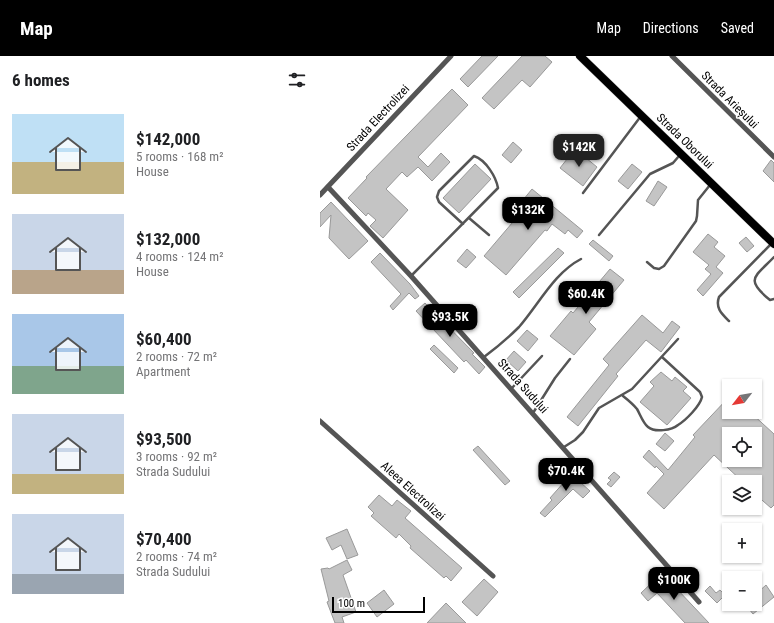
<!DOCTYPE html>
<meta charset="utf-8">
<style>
:root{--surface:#fff;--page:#f6f6f6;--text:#202124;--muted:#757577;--accent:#000}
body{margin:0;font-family:"Roboto Condensed",sans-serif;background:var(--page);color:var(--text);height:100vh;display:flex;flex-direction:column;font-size:15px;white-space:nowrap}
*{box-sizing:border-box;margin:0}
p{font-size:13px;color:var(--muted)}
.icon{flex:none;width:22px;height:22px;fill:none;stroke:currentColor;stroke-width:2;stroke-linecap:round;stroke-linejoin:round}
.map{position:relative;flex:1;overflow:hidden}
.sheet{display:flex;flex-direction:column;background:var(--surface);width:320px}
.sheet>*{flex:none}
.needle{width:26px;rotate:239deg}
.fabs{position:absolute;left:402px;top:323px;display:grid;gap:8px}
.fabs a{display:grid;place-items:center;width:40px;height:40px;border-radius:0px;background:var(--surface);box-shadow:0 1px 3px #0004;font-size:20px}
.scale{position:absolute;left:12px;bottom:10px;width:93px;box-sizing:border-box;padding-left:4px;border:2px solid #000;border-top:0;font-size:11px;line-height:14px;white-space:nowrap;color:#000;-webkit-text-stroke:3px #fff;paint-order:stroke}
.price{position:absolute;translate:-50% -34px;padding:0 9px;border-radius:8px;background:var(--accent);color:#fff;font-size:13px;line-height:26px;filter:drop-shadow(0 1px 2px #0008)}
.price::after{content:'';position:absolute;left:50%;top:24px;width:12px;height:9px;margin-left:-6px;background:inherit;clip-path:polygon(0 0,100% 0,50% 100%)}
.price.active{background:#222;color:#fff}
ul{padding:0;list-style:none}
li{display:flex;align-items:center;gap:12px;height:100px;padding:0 12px}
li span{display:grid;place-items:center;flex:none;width:112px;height:80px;border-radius:0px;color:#555}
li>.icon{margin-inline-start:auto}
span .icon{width:48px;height:48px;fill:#fffc;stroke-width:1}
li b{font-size:17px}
h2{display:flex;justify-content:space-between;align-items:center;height:48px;padding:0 12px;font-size:17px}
header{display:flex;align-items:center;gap:24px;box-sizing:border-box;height:56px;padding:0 20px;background:var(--accent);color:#fff}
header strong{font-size:19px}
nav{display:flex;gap:22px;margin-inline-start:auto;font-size:14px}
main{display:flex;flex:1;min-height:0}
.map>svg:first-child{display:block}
</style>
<header>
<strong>Map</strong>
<nav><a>Map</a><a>Directions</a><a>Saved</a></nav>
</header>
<main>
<section class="sheet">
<h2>6 homes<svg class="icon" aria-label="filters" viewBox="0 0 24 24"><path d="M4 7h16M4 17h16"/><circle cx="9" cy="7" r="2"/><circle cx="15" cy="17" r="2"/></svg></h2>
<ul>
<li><span style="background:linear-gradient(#bfe0f5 60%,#c2b280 0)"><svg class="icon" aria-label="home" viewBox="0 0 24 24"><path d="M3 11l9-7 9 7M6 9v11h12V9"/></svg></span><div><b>$142,000</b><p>5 rooms · 168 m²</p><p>House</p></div></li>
<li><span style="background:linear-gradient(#c9d6e8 70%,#b9a48a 0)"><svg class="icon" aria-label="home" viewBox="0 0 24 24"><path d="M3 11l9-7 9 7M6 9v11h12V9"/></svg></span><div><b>$132,000</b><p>4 rooms · 124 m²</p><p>House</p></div></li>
<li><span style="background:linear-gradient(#a9c7e8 65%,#7fa58c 0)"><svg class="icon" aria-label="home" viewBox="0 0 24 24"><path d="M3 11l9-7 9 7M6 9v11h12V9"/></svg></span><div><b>$60,400</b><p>2 rooms · 72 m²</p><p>Apartment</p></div></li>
<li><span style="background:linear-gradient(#c9d6e8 75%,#c2b280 0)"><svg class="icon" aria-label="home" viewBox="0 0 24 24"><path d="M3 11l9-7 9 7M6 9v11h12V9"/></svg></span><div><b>$93,500</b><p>3 rooms · 92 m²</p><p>Strada Sudului</p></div></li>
<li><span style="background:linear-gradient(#c9d6e8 75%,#9aa5b1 0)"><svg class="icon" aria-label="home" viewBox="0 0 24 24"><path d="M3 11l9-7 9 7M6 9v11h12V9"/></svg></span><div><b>$70,400</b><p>2 rooms · 74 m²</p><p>Strada Sudului</p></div></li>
</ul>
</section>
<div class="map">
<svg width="454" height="567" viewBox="0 0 454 567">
<rect width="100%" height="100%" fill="#fff"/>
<g fill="#c4c4c4" stroke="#999" fill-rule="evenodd">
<polygon points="162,0 178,0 148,31 140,23"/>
<polygon points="202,0 225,0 232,6 210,31 202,24 174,53 162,42"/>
<polygon points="132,33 148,49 98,101 108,111 121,97 130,106 112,125 98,111 87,121 82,116 66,133 88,154 63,182 50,170 56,164 48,157 46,160 28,142 47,122 46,121"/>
<polygon points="193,86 202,94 191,107 182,99"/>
<polygon points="255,93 277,111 263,130 240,112"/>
<polygon points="451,104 454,107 454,126 443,115"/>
<polygon points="155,108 171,123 139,157 123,142"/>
<polygon points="312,108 322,116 308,133 298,125"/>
<polygon points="338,125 347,131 334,150 326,145"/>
<polygon points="212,133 263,175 257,182 248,174 245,178 232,168 227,175 225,174 186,219 164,200 204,153 199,149"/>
<polygon points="11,146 48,185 29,203 9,182 11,159 0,171 0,157"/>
<polygon points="388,178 398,186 394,191 405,200 396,211 403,217 383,240 377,234 391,218 385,213 389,209 373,196"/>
<polygon points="426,181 434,190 427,196 419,187"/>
<polygon points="273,184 293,200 289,205 269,188"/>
<polygon points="238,192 244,197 199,242 193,236"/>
<polygon points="147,193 156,201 146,212 137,205"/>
<polygon points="60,197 90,228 99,240 95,243 89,237 73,254 70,250 81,238 51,206"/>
<polygon points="290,213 304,224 269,266 276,273 254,299 230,280 251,255 253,257"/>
<polygon points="105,247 154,297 152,298 165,311 159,318 146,304 144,306 96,255"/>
<polygon points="322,259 343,277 352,265 360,271 341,296 326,284 296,318 298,320 258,370 247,361 289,309 283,303"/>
<polygon points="207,274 218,283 208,295 197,285"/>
<polygon points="114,289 138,312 134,317 110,293"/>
<polygon points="194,295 206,306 198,315 186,304"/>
<polygon points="341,316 352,325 355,321 367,331 363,335 371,342 347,369 320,346 334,330 330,326"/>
<path d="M409,341V356H430L454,378V449L451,452L435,438V426H423L394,399L344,453L327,437L344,418L336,410L335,412L323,401L329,394L348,414L375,381L373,379ZM409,378H435V404H409Z"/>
<polygon points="345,377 354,385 345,395 336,388"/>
<polygon points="158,390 190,425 185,429 153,394"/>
<polygon points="253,416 262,424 260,426 270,435 263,442 253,433 225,461 220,457 232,444 230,442"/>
<polygon points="294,416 300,421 291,431 287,428 291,424 288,422"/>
<polygon points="59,439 72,450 77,444 91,455 85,462 142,512 131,525 126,520 124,522 90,492 91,490 79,478 76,482 51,460 54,457 48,451"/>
<polygon points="27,473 38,499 27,503 21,489 12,494 6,482"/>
<polygon points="27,504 32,514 23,519 36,556 22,561 24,567 15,567 7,546 9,545 1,513 8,512 9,513"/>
<polygon points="341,518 354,533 356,532 389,567 365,567 337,537 328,545 321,537"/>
<polygon points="164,523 178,536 157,560 142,546"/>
<polygon points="446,529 454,541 433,558 425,548 435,548 435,539"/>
<polygon points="390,530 396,537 400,534 405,539 397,547 385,535"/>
<polygon points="64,534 74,548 57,561 47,547"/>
<polygon points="126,547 146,567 107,567"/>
</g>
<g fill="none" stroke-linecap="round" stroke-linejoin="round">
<defs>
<polyline id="primary" points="260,0 454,188"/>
</defs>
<use href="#primary" stroke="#dbdbdb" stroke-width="9"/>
<g stroke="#555" stroke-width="2.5">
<polyline points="263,137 321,60"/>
<polyline points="149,162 169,179"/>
<polyline points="279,179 330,118 353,107 359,100"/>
<path d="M454,201C435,221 424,223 450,244L454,243"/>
<polyline points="327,206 334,212 339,213 344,210 376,165 377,160 378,144 390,129"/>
<path d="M91,220L178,132C176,121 166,104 154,100L119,135L117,141L119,146L143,168"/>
<path d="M409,265C402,258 395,252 399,241L452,187"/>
<path d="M164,301C176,292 188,282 199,271C219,248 234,217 261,203"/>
<polyline points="191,333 222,300"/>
<path d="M303,340C308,344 313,348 317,353C320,358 323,367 328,371C335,377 352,374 358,369C366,364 380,350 382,341L380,336L342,301"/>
<polyline points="213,357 235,322 250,303"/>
<polyline points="244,391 255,384 263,376 279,352 312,333 358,283"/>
</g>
<g stroke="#555" stroke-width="5">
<polyline points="352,0 454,101"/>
<polyline points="8,131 91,220 379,546"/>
<polyline points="0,139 131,0"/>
<polyline points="0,365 173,520"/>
</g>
<use href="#primary" stroke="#000" stroke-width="8"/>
</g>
<g text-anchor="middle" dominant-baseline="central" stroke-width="3" stroke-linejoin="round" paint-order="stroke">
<g font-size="12" fill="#000" stroke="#fff">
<text transform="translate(410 44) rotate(45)">Strada Arieșului</text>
<text transform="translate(58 62) rotate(-47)">Strada Electrolizei</text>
<text transform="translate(365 85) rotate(44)">Strada Oborului</text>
<text transform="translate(203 330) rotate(48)">Strada Sudului</text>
<text transform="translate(93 435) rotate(42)">Aleea Electrolizei</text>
</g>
</g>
</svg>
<div class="fabs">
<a><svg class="needle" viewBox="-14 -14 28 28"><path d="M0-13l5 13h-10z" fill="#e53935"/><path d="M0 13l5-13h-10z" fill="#757577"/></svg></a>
<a><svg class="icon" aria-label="locate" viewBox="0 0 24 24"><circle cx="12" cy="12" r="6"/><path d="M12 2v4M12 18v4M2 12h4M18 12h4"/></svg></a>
<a><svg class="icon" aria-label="layers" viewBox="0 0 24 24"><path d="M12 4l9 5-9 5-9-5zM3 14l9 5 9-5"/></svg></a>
<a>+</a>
<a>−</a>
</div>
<div class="scale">100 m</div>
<b class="price active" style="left:259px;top:112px">$142K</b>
<b class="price" style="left:208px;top:175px">$132K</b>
<b class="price" style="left:266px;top:259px">$60.4K</b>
<b class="price" style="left:130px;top:282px">$93.5K</b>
<b class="price" style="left:246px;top:436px">$70.4K</b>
<b class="price" style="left:354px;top:545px">$100K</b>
</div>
</main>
